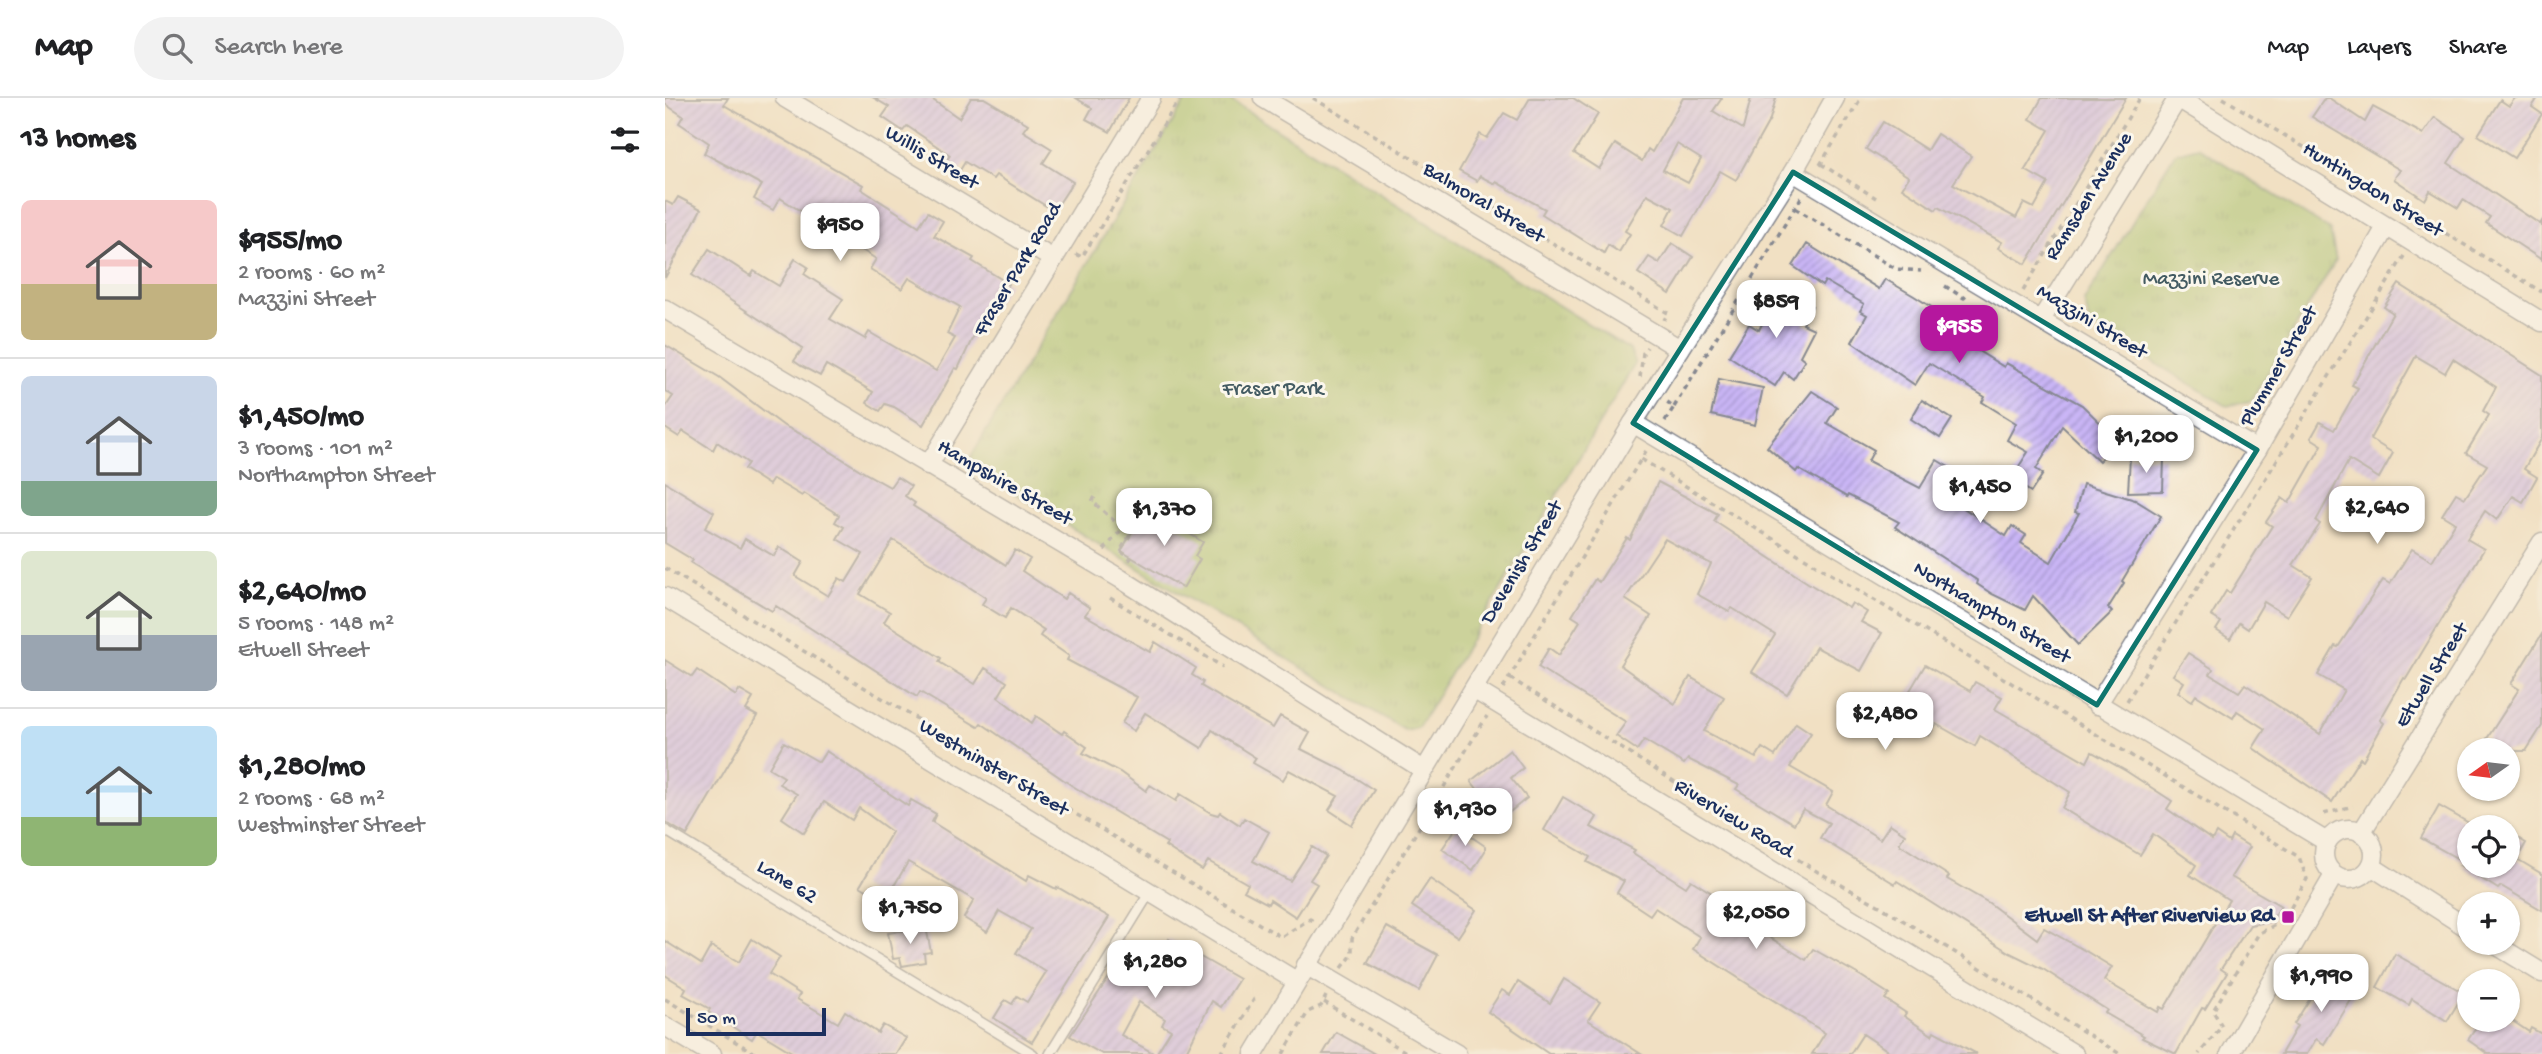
<!DOCTYPE html>
<meta charset="utf-8">
<style>
:root{--surface:#fff;--page:#f2f2f2;--text:#202124;--muted:#757577;--line:#e0e0e0;--accent:#b5179e}
body{margin:0;font-family:"Gochi Hand",sans-serif;background:var(--page);color:var(--text);height:100vh;display:flex;flex-direction:column;font-size:26px;white-space:nowrap}
*{box-sizing:border-box;margin:0}
p{font-size:23px;color:var(--muted)}
.icon{flex:none;width:38px;height:38px;fill:none;stroke:currentColor;stroke-width:2;stroke-linecap:round;stroke-linejoin:round}
.map{position:relative;flex:1;overflow:hidden}
.details{display:flex;flex-direction:column;background:var(--surface);width:665px}
.details>*{flex:none}
.needle{width:46px;rotate:256deg}
.buttons{position:absolute;left:1792px;top:640px;display:grid;gap:14px}
.buttons a{display:grid;place-items:center;width:63px;height:63px;border-radius:50%;background:var(--surface);box-shadow:0 2px 5px #0004;font-size:35px}
.scale{position:absolute;left:21px;bottom:18px;width:140px;box-sizing:border-box;padding-left:7px;border:4px solid #1b2f5e;border-top:0;font-size:19px;line-height:24px;white-space:nowrap;color:#1b2f5e;-webkit-text-stroke:5px #fbf7ec;paint-order:stroke}
.price{position:absolute;translate:-50% -60px;padding:0 16px;border-radius:14px;background:#fff;color:#222;font-size:23px;line-height:46px;filter:drop-shadow(0 2px 4px #0008)}
.price::after{content:'';position:absolute;left:50%;top:42px;width:21px;height:16px;margin-left:-10px;background:inherit;clip-path:polygon(0 0,100% 0,50% 100%)}
.price.current{background:var(--accent);color:#fff}
ul{padding:0;list-style:none}
li{display:flex;align-items:center;gap:21px;height:175px;padding:0 21px}
li+li{border-top:2px solid var(--line)}
li span{display:grid;place-items:center;flex:none;width:196px;height:140px;border-radius:10px;color:#555}
li>.icon{margin-inline-start:auto}
span .icon{width:84px;height:84px;fill:#fffc;stroke-width:1}
li b{font-size:30px}
h2{display:flex;justify-content:space-between;align-items:center;height:84px;padding:0 21px;font-size:30px}
header{display:flex;align-items:center;gap:42px;box-sizing:border-box;height:98px;padding:0 35px;background:var(--surface);border-bottom:2px solid var(--line)}
header strong{font-size:33px}
nav{display:flex;gap:38px;margin-inline-start:auto;font-size:24px}
.search{width:490px;height:63px;background:var(--page);display:flex;align-items:center;gap:18px;box-sizing:border-box;padding:0 24px;border-radius:38px;color:var(--muted);font-size:26px}
main{display:flex;flex:1;min-height:0}
.map>svg:first-child{display:block}
</style>
<header>
<strong>Map</strong>
<div class="search"><svg class="icon" aria-label="search" viewBox="0 0 24 24"><circle cx="10" cy="10" r="6"/><path d="M15 15l6 6"/></svg>Search here</div>
<nav><a>Map</a><a>Layers</a><a>Share</a></nav>
</header>
<main>
<section class="details">
<h2>13 homes<svg class="icon" aria-label="filters" viewBox="0 0 24 24"><path d="M4 7h16M4 17h16"/><circle cx="9" cy="7" r="2"/><circle cx="15" cy="17" r="2"/></svg></h2>
<ul>
<li><span style="background:linear-gradient(#f6c9c9 60%,#c2b280 0)"><svg class="icon" aria-label="home" viewBox="0 0 24 24"><path d="M3 11l9-7 9 7M6 9v11h12V9"/></svg></span><div><b>$955/mo</b><p>2 rooms · 60 m²</p><p>Mazzini Street</p></div></li>
<li><span style="background:linear-gradient(#c9d6e8 75%,#7fa58c 0)"><svg class="icon" aria-label="home" viewBox="0 0 24 24"><path d="M3 11l9-7 9 7M6 9v11h12V9"/></svg></span><div><b>$1,450/mo</b><p>3 rooms · 101 m²</p><p>Northampton Street</p></div></li>
<li><span style="background:linear-gradient(#dfe7d0 60%,#9aa5b1 0)"><svg class="icon" aria-label="home" viewBox="0 0 24 24"><path d="M3 11l9-7 9 7M6 9v11h12V9"/></svg></span><div><b>$2,640/mo</b><p>5 rooms · 148 m²</p><p>Etwell Street</p></div></li>
<li><span style="background:linear-gradient(#bfe0f5 65%,#8fb573 0)"><svg class="icon" aria-label="home" viewBox="0 0 24 24"><path d="M3 11l9-7 9 7M6 9v11h12V9"/></svg></span><div><b>$1,280/mo</b><p>2 rooms · 68 m²</p><p>Westminster Street</p></div></li>
</ul>
</section>
<div class="map">
<svg width="1877" height="956" viewBox="0 0 1877 956">
<defs>
<pattern id="park-tufts" width="24" height="20" patternUnits="userSpaceOnUse" patternTransform="scale(1.75)"><rect width="24" height="20" fill="#a0c26b"/><path d="M3 7l-1-3M5 7V3M7 7l1-3M15 17l-1-3M17 17v-4M19 17l1-3" fill="none" stroke="#829e5b"/></pattern>
<pattern id="building-hatch" width="6" height="6" patternUnits="userSpaceOnUse" patternTransform="scale(1.75)"><rect width="6" height="6" fill="#cab6f6"/><path d="M-1 1l2-2M0 6l6-6M5 7l2-2" fill="none" stroke="#a394ca"/></pattern>
</defs>
<rect width="100%" height="100%" fill="#fbf7ec"/>
<filter id="ink" filterUnits="userSpaceOnUse"><feTurbulence type="fractalNoise" baseFrequency=".0143" numOctaves="2"/><feDisplacementMap in="SourceGraphic" scale="14" xChannelSelector="R" yChannelSelector="G"/><feConvolveMatrix kernelMatrix="1 2 1 2 8 2 1 2 1" color-interpolation-filters="sRGB"/></filter>
<filter id="wash" filterUnits="userSpaceOnUse"><feTurbulence type="fractalNoise" baseFrequency=".00686" numOctaves="4" result="noise"/><feDisplacementMap in="SourceGraphic" scale="28" xChannelSelector="R" yChannelSelector="G"/><feGaussianBlur stdDeviation="1.57" result="paint"/><feColorMatrix in="noise" values="0 0 0 0 0 0 0 0 0 0 0 0 0 0 0 0 0 1.4 0 .05"/><feComposite in="paint" operator="in"/></filter>
<g filter="url(#wash)">
<rect width="100%" height="100%" fill="#f1e0c3"/>
<g fill="url(#park-tufts)" stroke="#5e7864" stroke-width="2">
<polygon points="522,0 562,0 965,252 970,266 753,630 741,633 308,370 305,360"/>
<polygon points="1533,49 1665,132 1671,162 1586,303 1562,308 1425,226 1419,203 1510,55"/>
</g>
<g id="blocks">
<g fill="url(#building-hatch)" fill-rule="evenodd">
<polygon points="0,0 63,0 59,7 198,87 196,91 254,128 263,114 278,123 269,138 309,160 307,163 344,186 307,241 293,271 290,270 258,327 229,309 220,306 215,313 202,305 208,294 161,267 155,278 136,268 129,263 138,250 27,177 44,151 86,178 89,173 114,188 130,161 143,169 139,176 178,201 165,221 200,241 204,234 271,273 290,240 282,236 295,209 244,180 237,191 205,171 211,161 115,100 108,112 89,101 97,87 39,55 44,45 14,25 18,18 0,6"/>
<polygon points="209,0 265,0 294,20 306,0 319,0 363,26 358,33 387,51 378,65 408,84 389,113 331,77 328,81 300,64 292,77 278,69 285,57 242,28 238,33 217,19 224,9"/>
<polygon points="411,0 464,0 445,34 421,21 427,10"/>
<path d="M865,0H908L933,16L909,55L934,71L950,46L977,63L983,51L987,54L1018,0H1057L1048,13L1078,31L1086,0H1111L1105,21L1071,82L1055,73L1018,138L999,127L1008,110L982,96L960,133L965,136L954,154L943,147L939,155L877,116L880,111L831,84L830,86L815,78L812,83L794,73L815,36L822,40L839,15L852,22ZM1012,46L1036,61L1023,85L998,72Z"/>
<polygon points="1377,0 1461,0 1361,166 1333,150 1337,144 1273,109 1271,112 1237,90 1244,79 1201,51 1218,24 1262,52 1272,36 1306,58 1288,86 1351,120 1359,105 1369,110 1383,85 1360,72 1384,32 1365,21"/>
<polygon points="1660,0 1664,0 1700,24 1708,9 1758,36 1770,19 1800,39 1783,65 1875,126 1877,123 1877,162 1821,125 1825,119 1798,102 1793,110 1765,93 1760,102 1729,81 1735,72 1647,19"/>
<polygon points="1850,0 1873,0 1867,9 1877,16 1849,60 1813,37 1835,2 1844,8"/>
<polygon points="13,99 36,111 0,180 0,103 8,107"/>
<polygon points="1007,145 1028,159 1005,196 973,175 984,159 994,165"/>
<polygon points="1142,146 1214,191 1220,181 1249,198 1290,224 1283,234 1339,269 1341,265 1417,307 1453,342 1434,363 1397,328 1371,371 1378,376 1366,394 1346,381 1363,354 1342,342 1351,325 1317,304 1320,299 1264,265 1250,287 1187,244 1202,217 1195,213 1199,206 1160,183 1157,188 1128,168"/>
<polygon points="1734,186 1877,277 1877,340 1859,371 1872,379 1858,404 1848,398 1832,422 1820,413 1802,441 1819,451 1741,581 1739,580 1715,622 1719,625 1698,662 1695,660 1667,704 1588,650 1600,631 1572,613 1568,620 1531,597 1527,603 1513,594 1519,584 1508,577 1523,555 1548,571 1545,576 1574,594 1580,586 1655,636 1679,592 1653,577 1670,548 1673,549 1718,482 1725,486 1747,451 1767,463 1790,425 1777,417 1791,395 1800,400 1822,367 1801,355 1824,317 1818,313 1831,289 1788,261 1780,275 1751,258 1705,341 1728,355 1714,380 1684,362 1651,423 1655,426 1628,467 1647,479 1622,518 1599,504 1583,531 1574,525 1565,541 1551,532 1556,524 1546,518 1561,493 1565,495 1607,428 1601,424 1617,400 1624,405 1657,347 1646,340 1655,324 1669,332 1693,290 1687,287 1728,215 1719,209"/>
<polygon points="1114,191 1147,208 1138,226 1149,231 1135,258 1140,262 1128,281 1119,274 1110,288 1064,258 1084,226 1094,232"/>
<polygon points="0,247 54,279 119,328 142,339 200,375 225,389 232,379 246,388 240,398 250,405 248,408 341,467 350,452 365,461 357,473 399,501 403,495 425,510 420,517 485,554 490,544 514,559 531,570 527,577 538,584 536,588 608,630 615,618 645,635 636,651 678,672 709,692 687,727 664,712 673,698 624,672 618,682 588,665 591,660 547,632 537,650 480,615 469,633 457,625 472,599 402,562 404,558 375,538 379,532 346,510 340,520 317,506 321,500 292,481 228,442 195,496 225,514 219,524 276,560 274,564 310,586 320,570 342,584 333,599 367,625 371,618 397,636 399,633 422,649 418,655 455,674 481,693 485,687 511,703 515,696 546,715 553,717 555,714 575,727 579,720 604,734 588,763 625,783 647,749 661,758 645,782 652,786 631,819 605,802 603,806 579,793 583,786 543,763 537,772 500,748 502,745 406,687 316,625 313,629 255,594 252,599 111,508 107,513 26,465 28,462 0,445 0,384 49,414 40,430 75,450 80,441 109,458 114,449 138,464 130,478 163,498 174,480 181,484 198,456 172,441 179,429 170,424 174,417 139,395 137,398 108,381 104,387 79,371 83,365 52,344 48,352 18,333 14,339 0,330 0,310 8,298 0,293"/>
<polygon points="1054,281 1098,290 1090,327 1046,317"/>
<polygon points="1147,293 1172,309 1162,325 1209,352 1203,363 1255,390 1272,362 1305,382 1291,405 1341,438 1347,428 1361,437 1356,445 1386,464 1414,415 1410,414 1418,386 1470,402 1496,418 1457,483 1459,485 1443,510 1447,514 1413,547 1368,498 1360,512 1327,496 1312,486 1313,483 1230,429 1234,424 1183,397 1182,399 1133,371 1131,374 1102,349"/>
<polygon points="1257,302 1287,321 1275,340 1246,321"/>
<polygon points="1465,359 1499,360 1498,393 1463,394"/>
<polygon points="993,384 1053,416 1049,423 1143,485 1184,510 1187,505 1202,514 1196,524 1217,535 1196,573 1151,549 1122,596 1087,574 1110,537 1067,510 1064,514 1032,496 1046,466 1000,441 960,501 986,518 955,567 1010,606 1025,579 1059,599 1039,633 1091,660 1097,650 1110,658 1131,625 1146,635 1125,669 1168,694 1161,707 1215,741 1225,726 1240,736 1234,746 1284,778 1282,781 1324,805 1372,841 1379,830 1424,855 1447,869 1439,882 1493,914 1495,909 1499,911 1564,802 1525,777 1531,767 1488,736 1475,757 1397,710 1405,694 1315,638 1310,648 1271,626 1264,638 1230,618 1260,567 1305,593 1310,584 1337,599 1330,611 1422,664 1427,654 1461,673 1507,703 1502,711 1547,742 1551,735 1564,744 1567,738 1585,749 1566,779 1616,808 1606,823 1585,827 1556,871 1562,875 1540,911 1537,910 1511,956 1477,940 1479,938 1440,915 1442,912 1378,871 1345,855 1232,783 1230,786 1155,740 1164,725 1138,711 1129,726 1071,691 1074,687 1023,661 1019,666 979,642 972,652 951,638 961,624 873,569 884,550 894,557 915,523 907,518 930,481 934,484 962,440 965,442"/>
<polygon points="481,410 538,444 530,458 535,461 518,490 456,453"/>
<polygon points="1877,536 1877,628 1861,653 1814,653 1854,591 1846,586"/>
<polygon points="0,562 27,579 32,572 71,598 74,592 88,600 81,612 92,618 22,737 0,724"/>
<polygon points="119,644 154,664 161,653 243,708 246,702 271,716 267,724 361,783 364,777 391,791 392,789 444,819 367,944 329,920 340,902 347,906 352,898 362,904 381,874 351,855 366,831 334,813 322,834 299,820 309,802 243,764 220,803 195,788 227,734 194,710 187,722 159,704 139,735 117,720 132,696 114,686 119,679 104,670"/>
<polygon points="845,652 858,670 846,680 862,700 836,721 806,683"/>
<polygon points="898,699 932,719 926,729 970,752 968,755 1021,789 1026,782 1058,802 1063,795 1075,803 1067,816 1141,862 1148,851 1196,878 1224,896 1220,901 1241,915 1239,918 1267,937 1269,933 1312,956 1228,956 1198,936 1185,956 1147,956 1160,935 1028,851 1035,839 990,810 985,817 952,795 959,783 922,764 925,759 879,732"/>
<polygon points="1774,708 1804,725 1804,767 1756,740"/>
<polygon points="792,729 820,748 820,753 808,772 777,751"/>
<polygon points="1843,734 1861,745 1852,761 1877,776 1877,812 1836,788 1833,791 1796,768 1843,768"/>
<polygon points="765,781 811,812 793,839 747,808"/>
<polygon points="261,829 266,854 259,855 260,864 237,868 235,860 228,861 223,835"/>
<polygon points="722,829 773,857 754,893 702,865"/>
<polygon points="87,841 115,859 104,876 135,896 132,901 173,925 180,913 213,935 218,927 241,940 231,956 130,956 92,933 87,941 55,921 43,914 45,911 18,896 21,890 0,877 0,843 36,866 46,848 74,864"/>
<polygon points="504,841 574,881 556,909 547,903 520,956 491,956 506,932 497,927 500,921 474,904 456,937 490,956 437,956 405,938 462,852 489,869"/>
<polygon points="1730,856 1799,895 1782,923 1747,901 1744,907 1712,889"/>
<polygon points="1663,872 1693,891 1659,946 1651,941 1642,956 1616,956 1632,928 1629,926"/>
<polygon points="899,881 935,904 923,922 976,956 884,956 823,914 837,892 845,897 853,884 885,905"/>
<polygon points="1816,922 1846,922 1864,934 1866,930 1877,936 1877,956 1823,956 1803,942"/>
<polygon points="671,934 710,956 658,956"/>
</g>
</g>
</g>
<g filter="url(#ink)">
<use href="#blocks" fill-opacity="0" stroke="#868890" stroke-width="2"/>
<g fill="none" stroke-linecap="round" stroke-linejoin="round">
<defs>
<g id="lane">
<polyline points="0,732 368,956"/>
<polyline points="385,956 485,794"/>
</g>
<g id="street">
<polyline points="120,0 388,161"/>
<polyline points="598,0 1015,251"/>
<polyline points="1513,0 1877,224"/>
<polyline points="1128,74 1592,352"/>
<polyline points="0,211 456,481 759,672"/>
<polyline points="1376,222 1513,0"/>
<polyline points="968,325 1662,744"/>
<polyline points="263,368 486,0"/>
<polyline points="0,499 631,883"/>
<polyline points="810,592 1409,956"/>
<polyline points="1432,607 1592,352 1721,129"/>
<circle cx="1684" cy="756" r="25"/>
<polyline points="1696,735 1877,444"/>
<polyline points="1706,768 1804,831"/>
<polyline points="1828,845 1877,875"/>
<polyline points="641,867 792,956"/>
<polyline points="0,928 47,956"/>
<polyline points="589,956 968,325 1128,74 1170,0"/>
<polyline points="1565,956 1669,777"/>
</g>
</defs>
<use href="#lane" stroke="#868890" stroke-width="12"/>
<use href="#street" stroke="#868890" stroke-width="21"/>
<g stroke="#868890" stroke-width="3.5" stroke-dasharray="5 5" stroke-linecap="butt">
<polyline points="648,0 1003,215 999,222"/>
<polyline points="1558,0 1877,194"/>
<polyline points="1156,66 1211,100"/>
<polyline points="1155,67 1196,0"/>
<polyline points="1130,110 1231,171 1256,173"/>
<polyline points="1754,130 1758,122"/>
<polyline points="411,156 417,159 515,0"/>
<polyline points="1280,188 1299,200 1302,197"/>
<polyline points="1358,193 1475,0"/>
<polyline points="975,279 978,255 982,249"/>
<polyline points="1009,309 1137,98"/>
<polyline points="1000,323 1009,309 1001,303"/>
<polyline points="981,353 976,361 1634,759 1642,781 1618,823 1594,835 1548,913 1557,928 1534,956"/>
<polyline points="430,399 427,403 457,430 467,434 455,453 466,460 463,464"/>
<polyline points="439,452 457,431"/>
<polyline points="0,470 616,839 645,821 650,824"/>
<polyline points="445,500 558,569"/>
<polyline points="845,580 1153,774 1213,807 1455,956"/>
<polyline points="838,590 976,361"/>
<polyline points="1462,603 1739,158"/>
<polyline points="1659,716 1688,708"/>
<polyline points="677,870 687,857 687,840 822,618"/>
<polyline points="0,901 91,956"/>
<polyline points="659,904 744,956"/>
<polyline points="556,956 591,898"/>
<polyline points="618,956 643,914 656,908 661,898"/>
</g>
<use href="#lane" stroke="#fff" stroke-width="9"/>
<use href="#street" stroke="#fff" stroke-width="18"/>
</g>
</g>
<path d="M0 0H1877V956H0ZM1128,74L1592,352L1432,607L968,325Z" fill="#f1e0c3" fill-opacity=".55" fill-rule="evenodd"/>
<path fill="none" stroke="#0f766e" stroke-width="5" stroke-linejoin="round" d="M1128,74L1592,352L1432,607L968,325Z"/>
<rect fill="#b5179e" stroke="#fbf7ec" stroke-width="2.5" x="1616" y="812" width="14" height="14" rx="3.5"/>
<g text-anchor="middle" dominant-baseline="central" stroke-width="6" stroke-linejoin="round" paint-order="stroke">
<g font-size="21" fill="#1b2f5e" stroke="#fbf7ec">
<text transform="translate(266 61) rotate(31)">Willis Street</text>
<text transform="translate(1707 93) rotate(32)">Huntingdon Street</text>
<text transform="translate(1425 99) rotate(-58)">Ramsden Avenue</text>
<text transform="translate(818 106) rotate(31)">Balmoral Street</text>
<text transform="translate(354 172) rotate(-59)">Fraser Park Road</text>
<text transform="translate(1426 225) rotate(31)">Mazzini Street</text>
<text transform="translate(1615 269) rotate(-60)">Plummer Street</text>
<text transform="translate(339 386) rotate(30)">Hampshire Street</text>
<text transform="translate(858 465) rotate(-59)">Devenish Street</text>
<text transform="translate(1326 516) rotate(31)">Northampton Street</text>
<text transform="translate(1768 578) rotate(-58)">Etwell Street</text>
<text transform="translate(328 671) rotate(31)">Westminster Street</text>
<text transform="translate(1068 722) rotate(31)">Riverview Road</text>
<text transform="translate(121 785) rotate(31)">Lane 62</text>
</g>
<g font-size="21" fill="#435b62" stroke="#fbf7ec">
<text x="1546" y="182">Mazzini Reserve</text>
<text x="608" y="292">Fraser Park</text>
</g>
<g font-size="21" font-weight="bold" fill="#1b2f5e" stroke="#fbf7ec" text-anchor="end">
<text x="1609" y="819">Etwell St After Riverview Rd</text>
</g>
</g>
</svg>
<div class="buttons">
<a><svg class="needle" viewBox="-14 -14 28 28"><path d="M0-13l5 13h-10z" fill="#e53935"/><path d="M0 13l5-13h-10z" fill="#757577"/></svg></a>
<a><svg class="icon" aria-label="locate" viewBox="0 0 24 24"><circle cx="12" cy="12" r="6"/><path d="M12 2v4M12 18v4M2 12h4M18 12h4"/></svg></a>
<a>+</a>
<a>−</a>
</div>
<div class="scale">50 m</div>
<b class="price" style="left:175px;top:165px">$950</b>
<b class="price" style="left:1111px;top:242px">$859</b>
<b class="price current" style="left:1294px;top:267px">$955</b>
<b class="price" style="left:1481px;top:377px">$1,200</b>
<b class="price" style="left:1315px;top:427px">$1,450</b>
<b class="price" style="left:1712px;top:448px">$2,640</b>
<b class="price" style="left:499px;top:450px">$1,370</b>
<b class="price" style="left:1220px;top:654px">$2,480</b>
<b class="price" style="left:800px;top:750px">$1,930</b>
<b class="price" style="left:245px;top:848px">$1,750</b>
<b class="price" style="left:1091px;top:853px">$2,050</b>
<b class="price" style="left:490px;top:902px">$1,280</b>
<b class="price" style="left:1656px;top:916px">$1,990</b>
</div>
</main>
